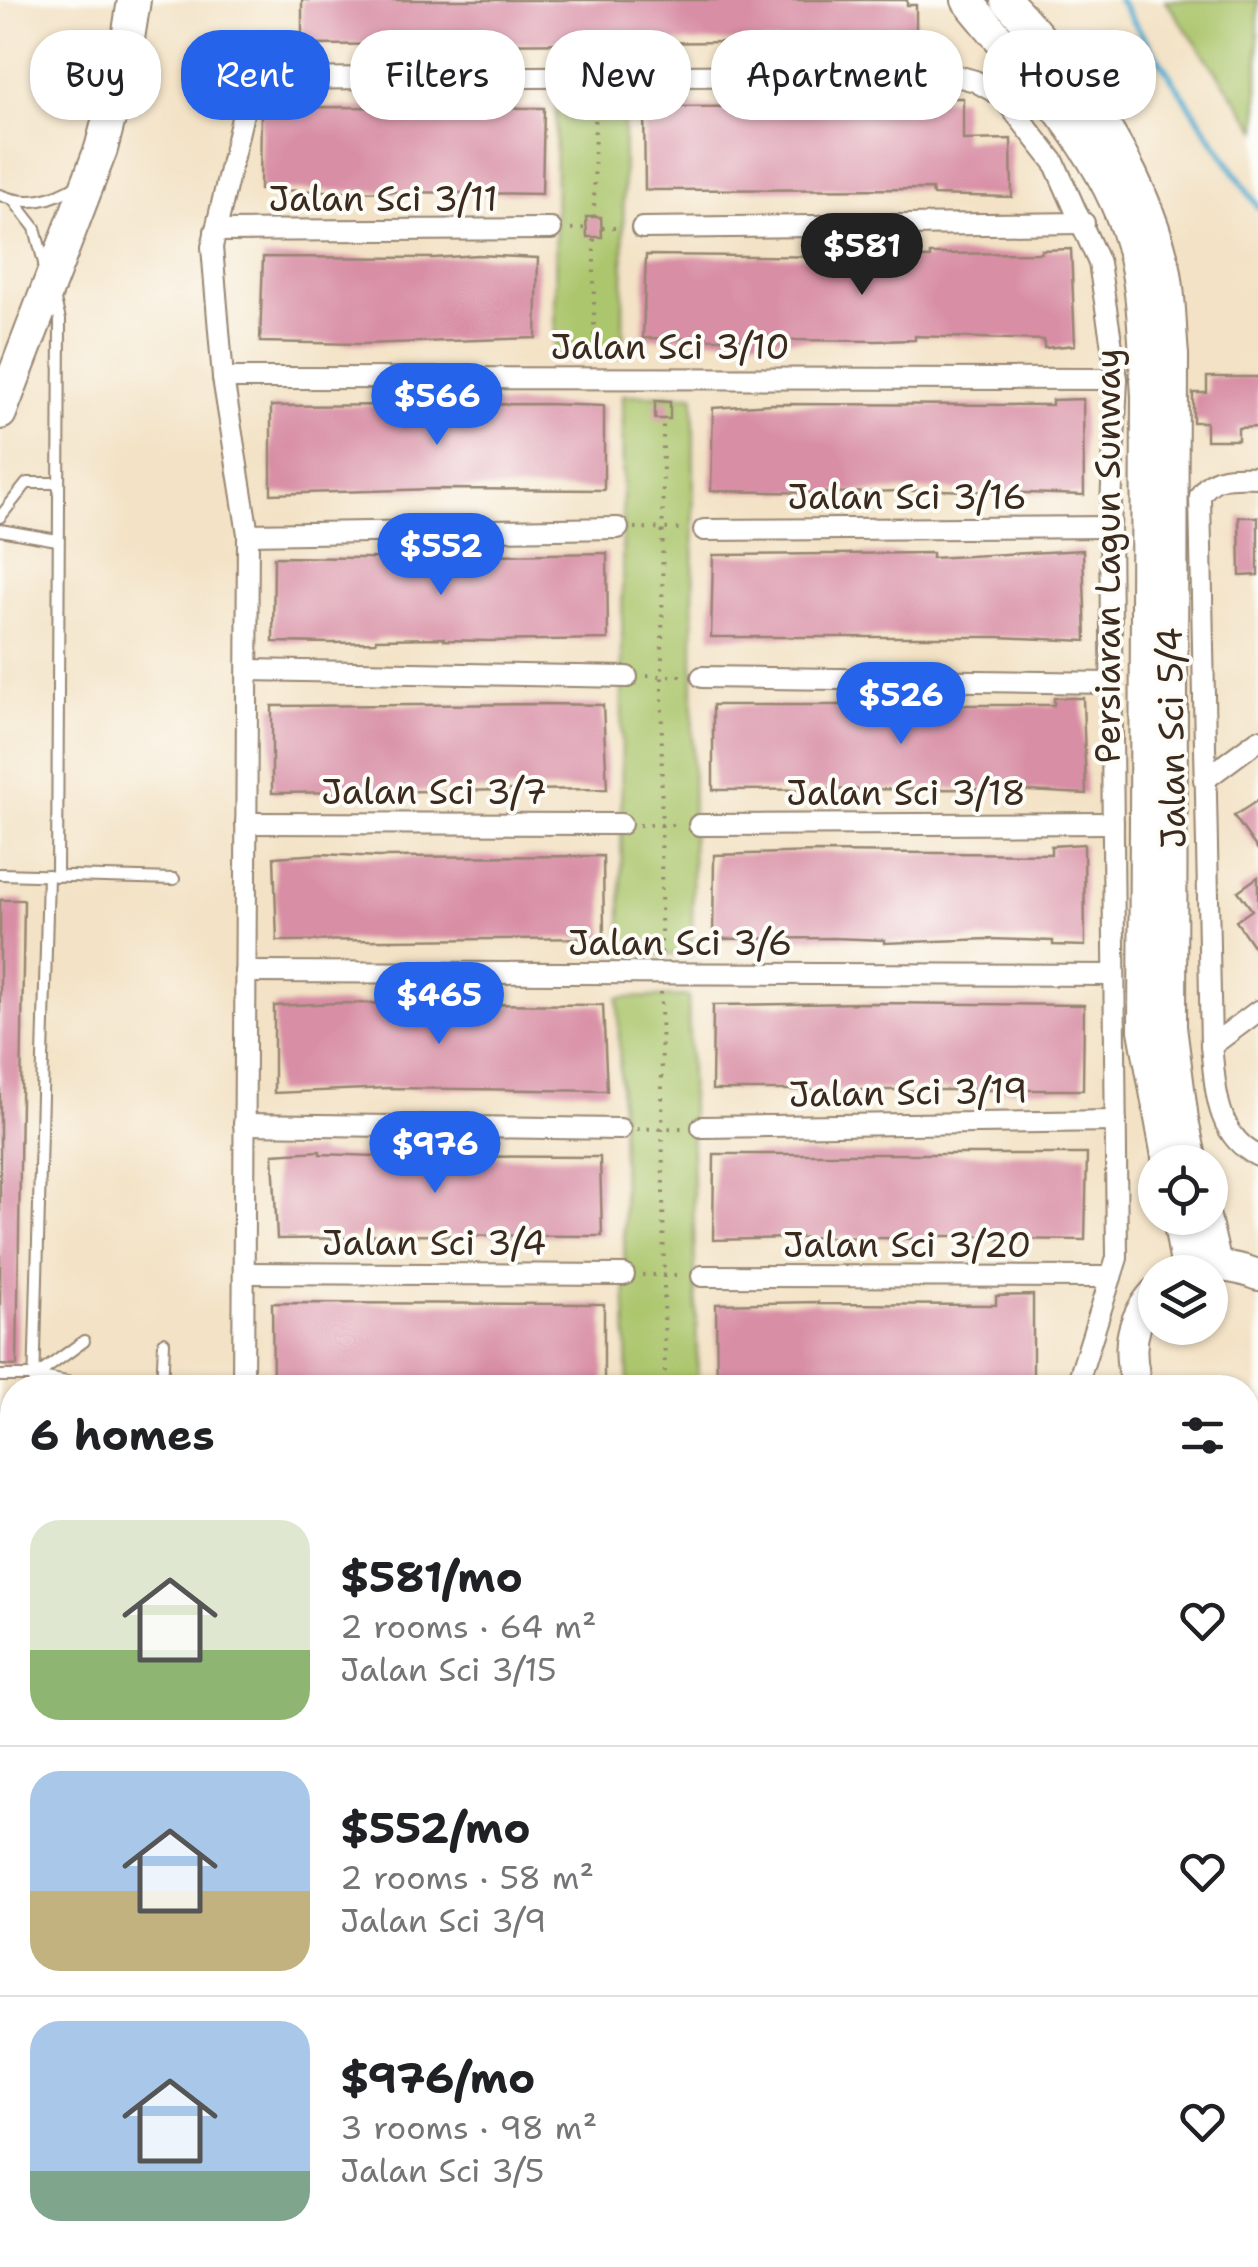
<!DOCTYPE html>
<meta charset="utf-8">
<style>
:root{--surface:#fff;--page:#f2f2f2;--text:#202124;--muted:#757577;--line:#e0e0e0;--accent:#2563eb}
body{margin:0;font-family:"Shantell Sans",sans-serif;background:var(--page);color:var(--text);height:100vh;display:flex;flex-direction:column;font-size:38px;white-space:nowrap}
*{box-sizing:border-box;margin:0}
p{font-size:32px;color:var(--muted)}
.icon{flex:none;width:55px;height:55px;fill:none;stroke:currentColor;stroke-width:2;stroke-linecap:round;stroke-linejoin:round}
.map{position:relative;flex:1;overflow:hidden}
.panel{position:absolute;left:0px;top:1375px;width:1260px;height:892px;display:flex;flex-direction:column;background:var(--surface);border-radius:40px 40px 0 0;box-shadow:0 2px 8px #0004}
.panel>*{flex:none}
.guide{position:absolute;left:30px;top:30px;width:1200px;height:90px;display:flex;gap:20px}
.buttons{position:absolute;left:1138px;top:1145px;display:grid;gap:20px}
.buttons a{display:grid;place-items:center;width:90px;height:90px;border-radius:50%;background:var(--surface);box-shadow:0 2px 8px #0004;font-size:50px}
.price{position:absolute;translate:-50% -85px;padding:0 22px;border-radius:35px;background:var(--accent);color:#fff;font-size:32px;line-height:65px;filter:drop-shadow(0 2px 5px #0008)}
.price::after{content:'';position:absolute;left:50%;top:60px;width:30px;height:22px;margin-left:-15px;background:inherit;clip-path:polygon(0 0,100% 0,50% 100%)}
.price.active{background:#222;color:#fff}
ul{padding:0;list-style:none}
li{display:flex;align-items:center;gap:30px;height:250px;padding:0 30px}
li+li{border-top:2px solid var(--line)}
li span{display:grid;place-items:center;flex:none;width:280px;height:200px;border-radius:30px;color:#555}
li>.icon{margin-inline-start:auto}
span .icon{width:120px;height:120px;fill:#fffc;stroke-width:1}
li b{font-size:42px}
h2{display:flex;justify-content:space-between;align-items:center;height:120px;padding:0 30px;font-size:42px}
.chip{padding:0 35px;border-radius:40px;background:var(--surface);box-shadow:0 2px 8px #0004;font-size:35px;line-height:90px}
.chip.active{background:var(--accent);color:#fff}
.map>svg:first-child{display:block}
</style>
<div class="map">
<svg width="1258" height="2267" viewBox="0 0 1258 2267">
<rect width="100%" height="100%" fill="#fdfcf7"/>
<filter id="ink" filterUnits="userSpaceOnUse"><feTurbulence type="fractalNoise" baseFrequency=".01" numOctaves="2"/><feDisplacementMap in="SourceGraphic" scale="20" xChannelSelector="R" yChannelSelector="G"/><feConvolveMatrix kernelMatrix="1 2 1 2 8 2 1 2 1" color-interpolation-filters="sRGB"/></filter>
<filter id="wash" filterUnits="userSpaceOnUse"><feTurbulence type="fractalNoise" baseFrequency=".0048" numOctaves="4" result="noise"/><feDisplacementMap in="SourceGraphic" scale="40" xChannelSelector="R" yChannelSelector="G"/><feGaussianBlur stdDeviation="2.25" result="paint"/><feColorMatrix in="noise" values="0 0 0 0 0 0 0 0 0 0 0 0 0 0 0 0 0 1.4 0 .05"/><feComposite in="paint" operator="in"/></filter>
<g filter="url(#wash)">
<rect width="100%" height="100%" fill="#f3e2c5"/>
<g fill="#acc66d" stroke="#747846" stroke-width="2.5">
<polygon points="1165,0 1258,0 1258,130"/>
<polygon points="556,98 624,98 623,356 555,357"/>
<polygon points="623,395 694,395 692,955 621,955"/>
<polygon points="688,996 698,1387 628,1387 618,998"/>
</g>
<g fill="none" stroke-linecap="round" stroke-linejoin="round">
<polyline stroke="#51accf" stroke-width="6" points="1119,0 1258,207"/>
</g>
<g id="blocks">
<g fill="#d88ea5">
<polygon points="302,0 907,0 907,5 916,5 916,31 910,30 910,39 870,41 302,45"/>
<polygon points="932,98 963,98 963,140 1011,139 1012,197 933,195 932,189 645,190 644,107 932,106"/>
<polygon points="320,107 544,108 542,194 260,190 261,110"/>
<polygon points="586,217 601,217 602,237 587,237"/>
<polygon points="1071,249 1075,345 1044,348 1044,340 915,336 915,340 876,341 643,338 646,255 930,258 930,254 1041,253 1041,250"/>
<polygon points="478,255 538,258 536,338 362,344 260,342 263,257 434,258"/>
<polygon points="1207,377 1258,377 1258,427 1238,428 1238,440 1206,440 1206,422 1193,422 1193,393 1207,393"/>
<polygon points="1083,399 1084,495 940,490 828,493 711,491 713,408 771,404 1052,405 1052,400"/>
<polygon points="655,401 670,402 670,419 655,419"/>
<polygon points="546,404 604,406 604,490 435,489 271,494 271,406"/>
<polygon points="1239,517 1258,517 1258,575 1240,576"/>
<polygon points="1083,550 1086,641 998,637 711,637 713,555 932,553 932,558"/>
<polygon points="607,553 608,639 489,641 444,640 444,638 376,639 376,642 333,643 273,642 274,557 446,559 446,556"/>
<polygon points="1054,698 1083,698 1086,794 991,789 713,790 713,705 1054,705"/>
<polygon points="546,704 603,705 607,789 272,793 272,706"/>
<polygon points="1258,800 1258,850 1234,816"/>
<polygon points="1084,844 1085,946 1053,945 1053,941 989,939 884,943 884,940 833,938 713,939 714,855 816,852 1051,854 1051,846"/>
<polygon points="322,854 378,857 603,856 604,938 277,941 274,857"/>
<polygon points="1258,877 1258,953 1236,921 1252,910 1238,891"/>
<polygon points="0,900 24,900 17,1366 0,1365"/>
<polygon points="336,1003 603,1005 607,1091 388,1088 274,1093 274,1006"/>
<polygon points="871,1003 1084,1005 1083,1090 712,1090 713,1005"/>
<polygon points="320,1151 320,1154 375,1156 600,1157 602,1236 374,1235 374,1238 277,1239 273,1154"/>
<polygon points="714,1154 1087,1154 1085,1240 996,1239 996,1236 928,1236 928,1239 829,1237 713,1240"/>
<polygon points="1033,1295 1033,1388 717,1387 716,1304 818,1302 818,1304 996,1305 996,1296"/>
<polygon points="272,1303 604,1304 604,1383 501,1387 446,1386 446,1382 379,1383 273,1387"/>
</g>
</g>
</g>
<g filter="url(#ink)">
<use href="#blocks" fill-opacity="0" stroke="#978672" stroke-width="2.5"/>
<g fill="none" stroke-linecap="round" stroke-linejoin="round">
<defs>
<g id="lane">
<path d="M0,195C29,207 53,200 79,184"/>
<polyline points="14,201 35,228 45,267"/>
<polyline points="54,297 60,320 57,876"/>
<polyline points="0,517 27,483 57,483"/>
<polyline points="0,530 57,540"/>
<polyline points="0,874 174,879"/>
<polyline points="0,1376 36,1376 82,1385 153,1388"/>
<polyline points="36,1376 84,1341"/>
<polyline points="34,1388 48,875"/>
<polyline points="162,1388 164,1342"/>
<polyline points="0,1527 12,1527"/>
<polyline points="0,1781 12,1792"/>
<polyline points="0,2087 12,2071"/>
<polyline points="270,2267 271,2255"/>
<polyline points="490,2267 491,2255"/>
</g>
<g id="street">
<polyline points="642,228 1084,223"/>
<polyline points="215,231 551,229"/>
<polyline points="223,378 1117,379"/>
<path d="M1258,477C1234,477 1213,473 1200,496L1211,1046C1216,1088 1215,1135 1258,1156"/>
<polyline points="704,530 1110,527"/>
<polyline points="248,534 618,528"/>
<polyline points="248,670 627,677"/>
<polyline points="702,677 1112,683"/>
<polyline points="1204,780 1258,740"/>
<polyline points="246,823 621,824"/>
<polyline points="699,825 1113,823"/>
<polyline points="245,972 1114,975"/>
<polyline points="1211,1046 1258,1011"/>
<polyline points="244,1124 620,1129"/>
<polyline points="702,1127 1116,1121"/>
<polyline points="244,1273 624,1275"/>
<polyline points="702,1276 1111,1277"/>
<polyline points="243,1388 248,534 223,378 212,247 251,79 950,74 975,81 1002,96 1054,162 1099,263 1117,379 1110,527 1117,1258 1076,1388"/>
<polyline points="0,1430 12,1431"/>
<polyline points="1248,1457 1258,1468"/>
<polyline points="1248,1545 1258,1544"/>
<polyline points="0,1643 12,1643"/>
<polyline points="1248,1695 1258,1695"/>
<polyline points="1248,1848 1258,1848"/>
<polyline points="1248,1995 1258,1995"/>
<polyline points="1248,2142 1258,2142"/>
<polyline points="716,2261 785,2267"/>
<polyline points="889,2267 890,2255"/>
<polyline points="917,2267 918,2255"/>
</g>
<g id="secondary">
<path d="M967,0C1030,78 1111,156 1134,257C1144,302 1144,350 1147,396L1144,1030L1168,1162"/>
<path d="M1006,0C1075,72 1140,164 1164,263C1171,292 1170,325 1173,355L1171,1027L1183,1120L1192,1162"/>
<polyline points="1178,1218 1187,1270"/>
<polyline points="1205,1218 1216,1265"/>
<path d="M1184,1272C1210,1263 1232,1265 1258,1275"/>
<path d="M1137,1388C1127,1351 1129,1322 1155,1293"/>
<polyline points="1248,1434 1258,1430"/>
<polyline points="0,1703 12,1703"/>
<polyline points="0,1730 12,1730"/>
</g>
<polyline id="primary" points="0,413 101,149 125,58 134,0"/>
</defs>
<use href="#lane" stroke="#978672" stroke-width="14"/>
<use href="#street" stroke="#978672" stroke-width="24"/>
<use href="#secondary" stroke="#978672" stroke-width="34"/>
<use href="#primary" stroke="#978672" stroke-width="36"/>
<g stroke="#978672" stroke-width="4" stroke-dasharray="2.5 8" stroke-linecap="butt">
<polyline points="594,217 595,93"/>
<polyline points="602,228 622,228"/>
<polyline points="571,229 587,228"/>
<polyline points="594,357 594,237"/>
<polyline points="634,528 684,529"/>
<polyline points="647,676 682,676"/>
<polyline points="639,825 680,825"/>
<polyline points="661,953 663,419"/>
<polyline points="661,992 665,1388"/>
<polyline points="637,1129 682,1128"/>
<polyline points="642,1275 682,1275"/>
</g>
<use href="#lane" stroke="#fff" stroke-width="10"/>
<use href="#street" stroke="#fff" stroke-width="20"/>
<use href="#secondary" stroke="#fff" stroke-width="30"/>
<use href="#primary" stroke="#fff" stroke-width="32"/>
</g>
</g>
<g text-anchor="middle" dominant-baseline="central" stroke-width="8" stroke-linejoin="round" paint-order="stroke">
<g font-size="35" fill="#3b2a1e" stroke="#fdfcf7">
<text x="383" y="198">Jalan Sci 3/11</text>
<text x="670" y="346">Jalan Sci 3/10</text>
<text x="907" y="496">Jalan Sci 3/16</text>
<text transform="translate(1107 556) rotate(-90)">Persiaran Lagun Sunway</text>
<text transform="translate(1171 738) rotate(-91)">Jalan Sci 5/4</text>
<text x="434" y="791">Jalan Sci 3/7</text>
<text x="906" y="792">Jalan Sci 3/18</text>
<text x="680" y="942">Jalan Sci 3/6</text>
<text transform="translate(908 1092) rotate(-1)">Jalan Sci 3/19</text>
<text x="434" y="1242">Jalan Sci 3/4</text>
<text x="907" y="1244">Jalan Sci 3/20</text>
</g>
</g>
</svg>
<div class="buttons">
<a><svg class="icon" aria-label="locate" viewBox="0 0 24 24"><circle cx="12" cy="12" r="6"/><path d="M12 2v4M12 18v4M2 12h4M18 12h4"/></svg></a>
<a><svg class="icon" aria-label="layers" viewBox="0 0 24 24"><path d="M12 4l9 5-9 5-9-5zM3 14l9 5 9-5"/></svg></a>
</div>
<b class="price active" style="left:862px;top:298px">$581</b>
<b class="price" style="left:437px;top:448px">$566</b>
<b class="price" style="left:441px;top:598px">$552</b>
<b class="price" style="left:901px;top:747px">$526</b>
<b class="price" style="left:439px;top:1047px">$465</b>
<b class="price" style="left:435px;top:1196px">$976</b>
<div class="guide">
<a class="chip">Buy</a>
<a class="chip active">Rent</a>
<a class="chip">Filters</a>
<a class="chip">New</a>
<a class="chip">Apartment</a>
<a class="chip">House</a>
</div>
<section class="panel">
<h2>6 homes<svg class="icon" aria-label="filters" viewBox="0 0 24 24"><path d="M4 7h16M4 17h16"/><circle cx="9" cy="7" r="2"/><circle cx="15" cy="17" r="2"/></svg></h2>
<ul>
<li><span style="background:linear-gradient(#dfe7d0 65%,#8fb573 0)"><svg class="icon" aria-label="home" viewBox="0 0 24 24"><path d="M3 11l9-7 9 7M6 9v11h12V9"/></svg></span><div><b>$581/mo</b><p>2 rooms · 64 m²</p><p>Jalan Sci 3/15</p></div><svg class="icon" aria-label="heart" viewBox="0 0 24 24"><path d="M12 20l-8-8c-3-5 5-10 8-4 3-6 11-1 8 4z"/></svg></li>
<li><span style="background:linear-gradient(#a9c7e8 60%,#c2b280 0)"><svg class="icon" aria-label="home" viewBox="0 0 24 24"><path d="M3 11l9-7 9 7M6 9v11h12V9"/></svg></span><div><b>$552/mo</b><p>2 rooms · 58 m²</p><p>Jalan Sci 3/9</p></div><svg class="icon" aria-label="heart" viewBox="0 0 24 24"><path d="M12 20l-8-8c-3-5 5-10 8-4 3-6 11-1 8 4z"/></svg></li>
<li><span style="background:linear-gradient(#a9c7e8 75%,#7fa58c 0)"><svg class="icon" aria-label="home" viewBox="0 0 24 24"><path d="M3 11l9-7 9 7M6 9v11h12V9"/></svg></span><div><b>$976/mo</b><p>3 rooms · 98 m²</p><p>Jalan Sci 3/5</p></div><svg class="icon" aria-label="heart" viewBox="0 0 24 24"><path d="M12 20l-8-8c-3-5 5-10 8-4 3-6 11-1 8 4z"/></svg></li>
</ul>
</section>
</div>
